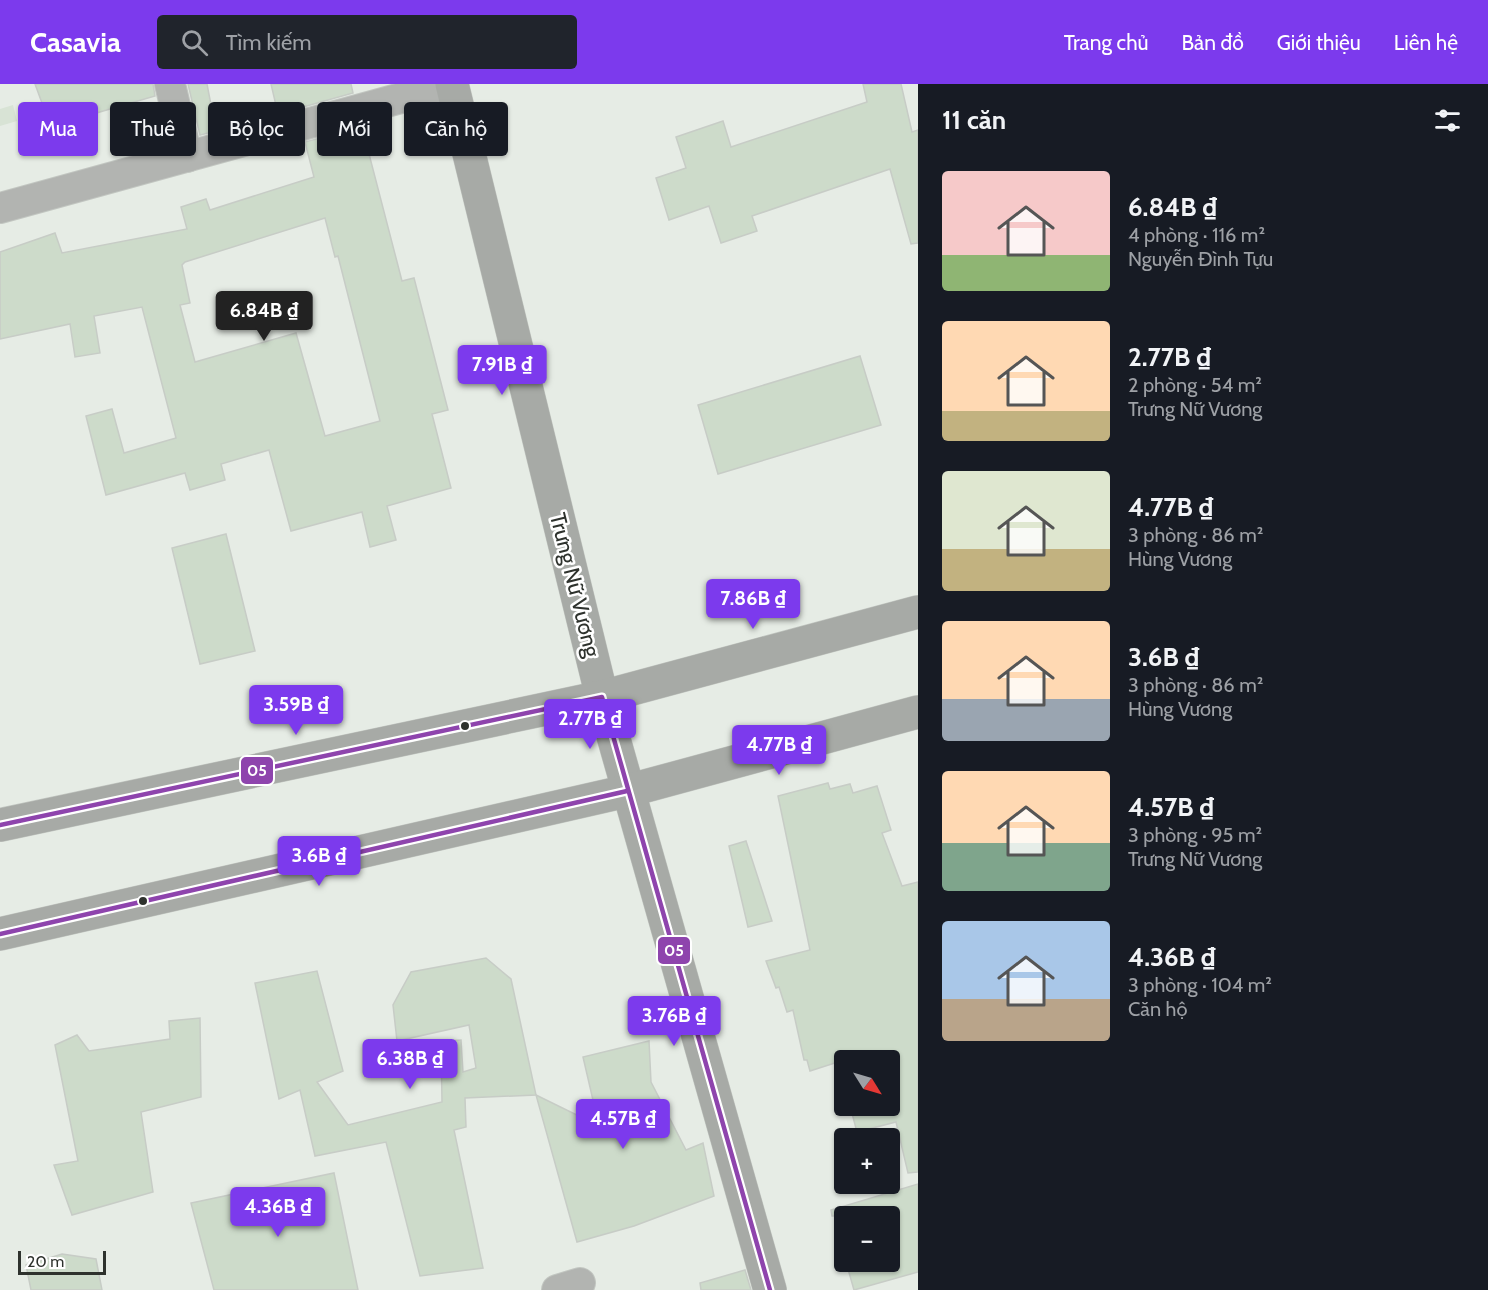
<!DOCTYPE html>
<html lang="vi">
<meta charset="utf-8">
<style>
:root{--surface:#171b24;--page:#20242c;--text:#f1f3f6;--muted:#9ea1a6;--accent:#7c3aed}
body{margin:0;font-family:Cabin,sans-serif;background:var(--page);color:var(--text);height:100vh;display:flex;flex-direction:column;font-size:22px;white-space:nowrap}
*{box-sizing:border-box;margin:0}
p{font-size:20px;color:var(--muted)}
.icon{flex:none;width:33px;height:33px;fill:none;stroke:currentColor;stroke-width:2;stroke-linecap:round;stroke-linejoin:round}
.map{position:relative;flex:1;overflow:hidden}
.details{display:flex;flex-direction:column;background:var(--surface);width:570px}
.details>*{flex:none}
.hud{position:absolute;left:18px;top:18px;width:570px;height:54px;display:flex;gap:12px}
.needle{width:39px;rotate:127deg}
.controls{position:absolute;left:834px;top:966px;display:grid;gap:12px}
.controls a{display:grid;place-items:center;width:66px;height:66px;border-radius:6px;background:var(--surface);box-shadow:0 2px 4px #0004;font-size:30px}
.scale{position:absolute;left:18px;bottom:15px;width:88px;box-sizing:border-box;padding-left:6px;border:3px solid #2e322d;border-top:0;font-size:16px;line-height:21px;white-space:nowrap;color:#2e322d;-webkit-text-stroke:4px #fff;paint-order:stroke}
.price{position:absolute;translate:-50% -51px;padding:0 14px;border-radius:6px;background:var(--accent);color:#fff;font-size:20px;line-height:39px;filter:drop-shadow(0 2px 3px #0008)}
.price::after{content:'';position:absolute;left:50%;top:36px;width:18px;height:14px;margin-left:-9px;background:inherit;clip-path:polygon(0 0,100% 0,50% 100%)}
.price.active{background:#222;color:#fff}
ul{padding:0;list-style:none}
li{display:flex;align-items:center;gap:18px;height:150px;padding:0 24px}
li span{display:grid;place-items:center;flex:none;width:168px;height:120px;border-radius:6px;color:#555}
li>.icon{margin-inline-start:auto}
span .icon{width:72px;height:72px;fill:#fffc;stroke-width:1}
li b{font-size:26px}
h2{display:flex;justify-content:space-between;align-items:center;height:72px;padding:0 24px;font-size:26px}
.pill{padding:0 21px;border-radius:6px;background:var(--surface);box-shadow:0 2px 4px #0004;font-size:21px;line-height:54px}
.pill.active{background:var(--accent);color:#fff}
header{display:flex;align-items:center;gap:36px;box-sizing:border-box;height:84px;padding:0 30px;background:var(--accent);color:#fff}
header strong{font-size:28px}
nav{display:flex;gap:33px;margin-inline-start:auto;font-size:21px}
.search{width:420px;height:54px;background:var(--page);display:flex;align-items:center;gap:15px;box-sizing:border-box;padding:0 21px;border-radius:6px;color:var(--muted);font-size:22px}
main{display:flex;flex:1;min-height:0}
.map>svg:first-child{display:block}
</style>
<header>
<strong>Casavia</strong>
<div class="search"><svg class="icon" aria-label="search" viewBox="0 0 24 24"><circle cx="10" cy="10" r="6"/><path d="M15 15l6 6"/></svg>Tìm kiếm</div>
<nav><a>Trang chủ</a><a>Bản đồ</a><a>Giới thiệu</a><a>Liên hệ</a></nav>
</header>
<main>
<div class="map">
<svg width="918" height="1206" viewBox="0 0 918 1206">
<rect width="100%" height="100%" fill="#e6ece5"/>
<polygon fill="#d8e3d5" points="13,21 17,37 0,42 0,25"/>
<g fill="#cddbca" stroke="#c7ccc6" stroke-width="1.5" fill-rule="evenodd">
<polygon points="35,0 153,0 155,12 93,30 95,33 53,49"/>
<polygon points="188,0 207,0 216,47 200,51"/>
<polygon points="271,0 351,0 353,9 278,30"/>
<polygon points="863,0 901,0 912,48 918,46 918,159 911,160 890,85 752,132 757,147 721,159 709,122 669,136 656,94 686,84 676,53 723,37 731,63 867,18"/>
<path d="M362,43L402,197L414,194L448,326L432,330L451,404L387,422L396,456L370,463L362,428L291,447L269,366L221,380L225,396L190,406L185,389L106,411L86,332L112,325L124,369L176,354L142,223L94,232L100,269L75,273L70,240L0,255V168L55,149L62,169L187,145L181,123L206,115L210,126L314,93L305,58ZM325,134L335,173L338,172L380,337L325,352L296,249L195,278L180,221L190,219L182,181L185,178Z"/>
<polygon points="860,272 881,341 718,390 698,321"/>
<polygon points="226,450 255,567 200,580 172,464"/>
<polygon points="828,699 830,705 850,700 853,709 877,702 891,746 882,749 902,802 918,798 918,1088 908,1089 896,1038 857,1048 850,1022 890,1022 890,976 844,976 810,987 807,976 804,976 793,926 787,928 779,903 776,904 766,877 810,866 778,712"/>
<polygon points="746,757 772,837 748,843 729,762"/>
<polygon points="486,874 511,895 536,1011 465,1014 466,1043 454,1046 483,1184 420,1192 386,1058 315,1072 300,1006 279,1015 255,899 317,887 343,987 317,998 348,1041 442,1018 441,957 461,956 463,988 476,984 469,941 397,957 393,921 411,888"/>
<polygon points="200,934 201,1013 141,1028 153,1108 72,1131 54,1081 78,1077 55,961 77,951 89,967 170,955 169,937"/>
<polygon points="649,957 651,998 686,1066 703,1059 714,1112 634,1142 577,1158 536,1011 599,1042 583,973"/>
<polygon points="334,1089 358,1206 214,1206 191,1119"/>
<polygon points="918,1100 918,1188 854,1206 846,1178 890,1178 890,1132 832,1132 831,1126"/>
<polygon points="62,1170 96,1175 102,1206 31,1206 26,1181"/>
<polygon points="745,1186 751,1206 701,1206 700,1199"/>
</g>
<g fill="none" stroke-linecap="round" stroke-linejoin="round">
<defs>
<g id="street">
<polyline points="170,0 187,73"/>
<polyline points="0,124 452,0"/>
<polyline points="557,1206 580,1199"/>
</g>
<g id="secondary">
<polyline points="452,0 602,613 770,1206"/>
<polyline points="0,741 602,613 918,528"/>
<polyline points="0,850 627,707 918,628"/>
</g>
</defs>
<use href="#street" stroke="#c2c6c1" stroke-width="32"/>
<use href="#secondary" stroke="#c2c6c1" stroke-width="34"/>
<use href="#street" stroke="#b2b4b1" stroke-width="30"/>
<use href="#secondary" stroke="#a7aaa6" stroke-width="33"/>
<defs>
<g id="bus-1">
<polyline points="0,741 602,613 770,1206"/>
<polyline points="0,850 627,707"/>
</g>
</defs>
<use href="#bus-1" stroke="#fff" stroke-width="9"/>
<use href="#bus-1" stroke="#8e44ad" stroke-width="4.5"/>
</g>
<g fill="#2e322d" stroke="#fff" stroke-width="2">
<circle cx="465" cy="642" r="5"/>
<circle cx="143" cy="817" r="5"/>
</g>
<g text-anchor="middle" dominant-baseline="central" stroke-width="5" stroke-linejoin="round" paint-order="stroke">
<g font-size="22" fill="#2e322d" stroke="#fff">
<text transform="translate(575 501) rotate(76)">Trưng Nữ Vương</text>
</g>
</g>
<g stroke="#fff" stroke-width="2">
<rect x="240" y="672" width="34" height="29" rx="6" fill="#8e44ad"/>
<rect x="657" y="852" width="34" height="29" rx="6" fill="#8e44ad"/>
</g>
<g font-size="16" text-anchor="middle" font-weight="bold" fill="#fff">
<text x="257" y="692">05</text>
<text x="674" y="872">05</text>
</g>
</svg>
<div class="controls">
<a><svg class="needle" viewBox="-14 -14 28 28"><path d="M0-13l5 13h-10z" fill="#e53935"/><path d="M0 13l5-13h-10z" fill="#9ea1a6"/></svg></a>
<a>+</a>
<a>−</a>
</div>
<div class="scale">20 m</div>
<b class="price active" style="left:264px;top:258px">6.84B ₫</b>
<b class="price" style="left:502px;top:312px">7.91B ₫</b>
<b class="price" style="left:753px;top:546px">7.86B ₫</b>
<b class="price" style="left:296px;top:652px">3.59B ₫</b>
<b class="price" style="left:590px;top:666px">2.77B ₫</b>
<b class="price" style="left:779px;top:692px">4.77B ₫</b>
<b class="price" style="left:319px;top:803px">3.6B ₫</b>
<b class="price" style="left:674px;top:963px">3.76B ₫</b>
<b class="price" style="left:410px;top:1006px">6.38B ₫</b>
<b class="price" style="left:623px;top:1066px">4.57B ₫</b>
<b class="price" style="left:278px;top:1154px">4.36B ₫</b>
<div class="hud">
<a class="pill active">Mua</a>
<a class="pill">Thuê</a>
<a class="pill">Bộ lọc</a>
<a class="pill">Mới</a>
<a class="pill">Căn hộ</a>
</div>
</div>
<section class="details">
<h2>11 căn<svg class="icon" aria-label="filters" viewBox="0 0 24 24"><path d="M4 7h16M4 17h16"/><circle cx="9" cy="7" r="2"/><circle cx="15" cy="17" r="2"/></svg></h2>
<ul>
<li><span style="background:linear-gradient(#f6c9c9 70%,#8fb573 0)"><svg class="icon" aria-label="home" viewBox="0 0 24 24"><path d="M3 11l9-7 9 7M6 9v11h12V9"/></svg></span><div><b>6.84B ₫</b><p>4 phòng · 116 m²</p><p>Nguyễn Đình Tựu</p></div></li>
<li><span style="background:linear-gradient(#ffd9b3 75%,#c2b280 0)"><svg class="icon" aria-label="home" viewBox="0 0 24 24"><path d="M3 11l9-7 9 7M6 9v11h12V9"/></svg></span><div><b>2.77B ₫</b><p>2 phòng · 54 m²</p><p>Trưng Nữ Vương</p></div></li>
<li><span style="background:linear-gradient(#dfe7d0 65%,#c2b280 0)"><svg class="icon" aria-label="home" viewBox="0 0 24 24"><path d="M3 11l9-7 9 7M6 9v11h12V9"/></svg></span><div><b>4.77B ₫</b><p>3 phòng · 86 m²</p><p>Hùng Vương</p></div></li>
<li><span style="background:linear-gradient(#ffd9b3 65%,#9aa5b1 0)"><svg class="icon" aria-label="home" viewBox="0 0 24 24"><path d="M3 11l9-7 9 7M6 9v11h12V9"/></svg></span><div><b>3.6B ₫</b><p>3 phòng · 86 m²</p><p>Hùng Vương</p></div></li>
<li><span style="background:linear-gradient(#ffd9b3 60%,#7fa58c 0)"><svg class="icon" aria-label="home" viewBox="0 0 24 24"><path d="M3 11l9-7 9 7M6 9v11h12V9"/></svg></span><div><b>4.57B ₫</b><p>3 phòng · 95 m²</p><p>Trưng Nữ Vương</p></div></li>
<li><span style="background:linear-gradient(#a9c7e8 65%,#b9a48a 0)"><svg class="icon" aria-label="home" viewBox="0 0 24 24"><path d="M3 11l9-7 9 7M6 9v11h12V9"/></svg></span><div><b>4.36B ₫</b><p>3 phòng · 104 m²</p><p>Căn hộ</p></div></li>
</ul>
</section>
</main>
